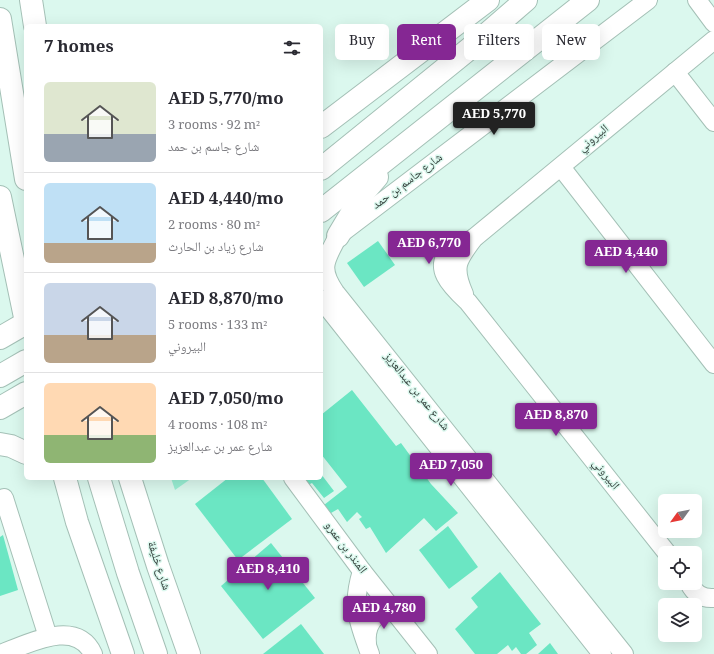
<!DOCTYPE html>
<meta charset="utf-8">
<style>
:root{--surface:#fff;--page:#f2f2f3;--text:#2b2b33;--muted:#7c7c81;--line:#e1e1e2;--accent:#852793}
body{margin:0;font-family:Georgia,"Noto Naskh Arabic",serif;background:var(--page);color:var(--text);height:100vh;display:flex;flex-direction:column;font-size:15px;white-space:nowrap}
*{box-sizing:border-box;margin:0}
p{font-size:13px;color:var(--muted)}
.icon{flex:none;width:22px;height:22px;fill:none;stroke:currentColor;stroke-width:2;stroke-linecap:round;stroke-linejoin:round}
.map{position:relative;flex:1;overflow:hidden}
.sheet{position:absolute;left:24px;top:24px;width:299px;height:456px;display:flex;flex-direction:column;background:var(--surface);border-radius:6px;box-shadow:0 4px 16px #0002}
.sheet>*{flex:none}
.guide{position:absolute;left:335px;top:24px;width:319px;height:36px;display:flex;gap:8px}
.needle{width:26px;rotate:237deg}
.buttons{position:absolute;left:658px;top:494px;display:grid;gap:8px}
.buttons a{display:grid;place-items:center;width:44px;height:44px;border-radius:6px;background:var(--surface);box-shadow:0 4px 16px #0002;font-size:20px}
.price{position:absolute;translate:-50% -34px;padding:0 9px;border-radius:4px;background:var(--accent);color:#fff;font-size:13px;line-height:26px;filter:drop-shadow(0 1px 2px #0008)}
.price::after{content:'';position:absolute;left:50%;top:24px;width:12px;height:9px;margin-left:-6px;background:inherit;clip-path:polygon(0 0,100% 0,50% 100%)}
.price.on{background:#222;color:#fff}
ul{padding:0;list-style:none}
li{display:flex;align-items:center;gap:12px;height:100px;padding:0 20px}
li+li{border-top:1px solid var(--line)}
li span{display:grid;place-items:center;flex:none;width:112px;height:80px;border-radius:6px;color:#555}
li>.icon{margin-inline-start:auto}
span .icon{width:48px;height:48px;fill:#fffc;stroke-width:1}
li b{font-size:17px}
h2{display:flex;justify-content:space-between;align-items:center;height:48px;padding:0 20px;font-size:17px}
.tag{padding:0 14px;border-radius:6px;background:var(--surface);box-shadow:0 4px 16px #0002;font-size:14px;line-height:36px}
.tag.on{background:var(--accent);color:#fff}
.map>svg:first-child{display:block}
</style>
<div class="map">
<svg width="714" height="654" viewBox="0 0 714 654">
<rect width="100%" height="100%" fill="#dbf8ee"/>
<polygon fill="#99efd4" points="171,478 192,478 175,490"/>
<g fill="#6be6c3">
<polygon points="378,241 395,265 364,287 347,263"/>
<polygon points="352,390 396,446 401,443 431,484 458,513 436,531 424,518 386,553 370,527 366,529 359,519 362,517 357,512 347,522 338,509 331,513 324,505 347,487 321,454 321,415"/>
<polygon points="321,474 334,491 324,498 312,483 308,485 302,478 321,478"/>
<polygon points="228,478 262,478 292,519 238,560 195,504"/>
<polygon points="448,526 478,567 449,589 419,550"/>
<polygon points="3,535 18,590 0,596 0,537"/>
<polygon points="271,543 315,598 263,639 221,586"/>
<polygon points="500,572 541,624 529,633 537,645 526,654 521,654 516,647 512,651 508,645 497,654 475,654 455,629 478,607 471,598"/>
<polygon points="301,624 324,654 263,654"/>
<polygon points="550,643 558,654 538,654"/>
</g>
<g fill="none" stroke-linecap="round" stroke-linejoin="round">
<defs>
<g id="minor">
<polyline points="697,0 714,23"/>
<polyline points="675,72 714,122"/>
<polyline points="561,167 714,364"/>
<polyline points="344,231 648,0"/>
<path d="M338,236C326,260 318,267 335,292L624,654"/>
<path d="M474,238C468,242 460,244 454,248C428,266 454,289 468,302L667,553"/>
<path d="M464,294C452,267 457,260 474,238L714,40"/>
<polyline points="321,299 602,654"/>
<polyline points="293,478 362,571 428,654"/>
<polyline points="4,498 48,637"/>
<path d="M362,571C351,607 358,620 370,654"/>
<path d="M689,583C694,593 702,599 714,598"/>
<path d="M367,644C365,626 374,613 391,608"/>
<path d="M0,654C27,645 76,617 93,654"/>
</g>
<g id="major">
<polyline points="31,0 35,26"/>
<polyline points="0,19 26,179"/>
<polyline points="321,127 488,0"/>
<polyline points="321,169 474,45 526,0"/>
<polyline points="0,197 26,322"/>
<polyline points="321,211 588,0"/>
<polyline points="338,236 365,191 377,177"/>
<polyline points="0,338 26,323"/>
<polyline points="0,376 26,361"/>
<polyline points="0,408 26,393"/>
<polyline points="0,444 11,446 26,453"/>
<polyline points="65,478 77,522 123,654"/>
<polyline points="99,478 128,573 156,654"/>
<polyline points="130,478 158,566 189,654"/>
</g>
</defs>
<use href="#minor" stroke="#a4c0b6" stroke-width="20"/>
<use href="#major" stroke="#a4c0b6" stroke-width="24"/>
<use href="#minor" stroke="#fff" stroke-width="18"/>
<use href="#major" stroke="#fff" stroke-width="22"/>
</g>
<g text-anchor="middle" dominant-baseline="central" stroke-width="3" stroke-linejoin="round" paint-order="stroke">
<g font-size="12" fill="#34403c" stroke="#dbf8ee">
<text transform="translate(594 139) rotate(-40)">البيروني</text>
<text transform="translate(408 182) rotate(-37)">شارع جاسم بن حمد</text>
<text transform="translate(416 392) rotate(51)">شارع عمر بن عبدالعزيز</text>
<text transform="translate(605 475) rotate(51)">البيروني</text>
<text transform="translate(345 548) rotate(53)">المنذر بن عمرو</text>
<text transform="translate(158 566) rotate(72)">شارع خليفة</text>
</g>
</g>
</svg>
<div class="buttons">
<a><svg class="needle" viewBox="-14 -14 28 28"><path d="M0-13l5 13h-10z" fill="#e53935"/><path d="M0 13l5-13h-10z" fill="#7c7c81"/></svg></a>
<a><svg class="icon" aria-label="locate" viewBox="0 0 24 24"><circle cx="12" cy="12" r="6"/><path d="M12 2v4M12 18v4M2 12h4M18 12h4"/></svg></a>
<a><svg class="icon" aria-label="layers" viewBox="0 0 24 24"><path d="M12 4l9 5-9 5-9-5zM3 14l9 5 9-5"/></svg></a>
</div>
<b class="price on" style="left:494px;top:136px">AED 5,770</b>
<b class="price" style="left:429px;top:265px">AED 6,770</b>
<b class="price" style="left:626px;top:274px">AED 4,440</b>
<b class="price" style="left:556px;top:437px">AED 8,870</b>
<b class="price" style="left:451px;top:487px">AED 7,050</b>
<b class="price" style="left:268px;top:591px">AED 8,410</b>
<b class="price" style="left:384px;top:630px">AED 4,780</b>
<div class="guide">
<a class="tag">Buy</a>
<a class="tag on">Rent</a>
<a class="tag">Filters</a>
<a class="tag">New</a>
</div>
<section class="sheet">
<h2>7 homes<svg class="icon" aria-label="filters" viewBox="0 0 24 24"><path d="M4 7h16M4 17h16"/><circle cx="9" cy="7" r="2"/><circle cx="15" cy="17" r="2"/></svg></h2>
<ul>
<li><span style="background:linear-gradient(#dfe7d0 65%,#9aa5b1 0)"><svg class="icon" aria-label="home" viewBox="0 0 24 24"><path d="M3 11l9-7 9 7M6 9v11h12V9"/></svg></span><div><b>AED 5,770/mo</b><p>3 rooms · 92 m²</p><p>شارع جاسم بن حمد</p></div></li>
<li><span style="background:linear-gradient(#bfe0f5 75%,#b9a48a 0)"><svg class="icon" aria-label="home" viewBox="0 0 24 24"><path d="M3 11l9-7 9 7M6 9v11h12V9"/></svg></span><div><b>AED 4,440/mo</b><p>2 rooms · 80 m²</p><p>شارع زياد بن الحارث</p></div></li>
<li><span style="background:linear-gradient(#c9d6e8 65%,#b9a48a 0)"><svg class="icon" aria-label="home" viewBox="0 0 24 24"><path d="M3 11l9-7 9 7M6 9v11h12V9"/></svg></span><div><b>AED 8,870/mo</b><p>5 rooms · 133 m²</p><p>البيروني</p></div></li>
<li><span style="background:linear-gradient(#ffd9b3 65%,#8fb573 0)"><svg class="icon" aria-label="home" viewBox="0 0 24 24"><path d="M3 11l9-7 9 7M6 9v11h12V9"/></svg></span><div><b>AED 7,050/mo</b><p>4 rooms · 108 m²</p><p>شارع عمر بن عبدالعزيز</p></div></li>
</ul>
</section>
</div>
